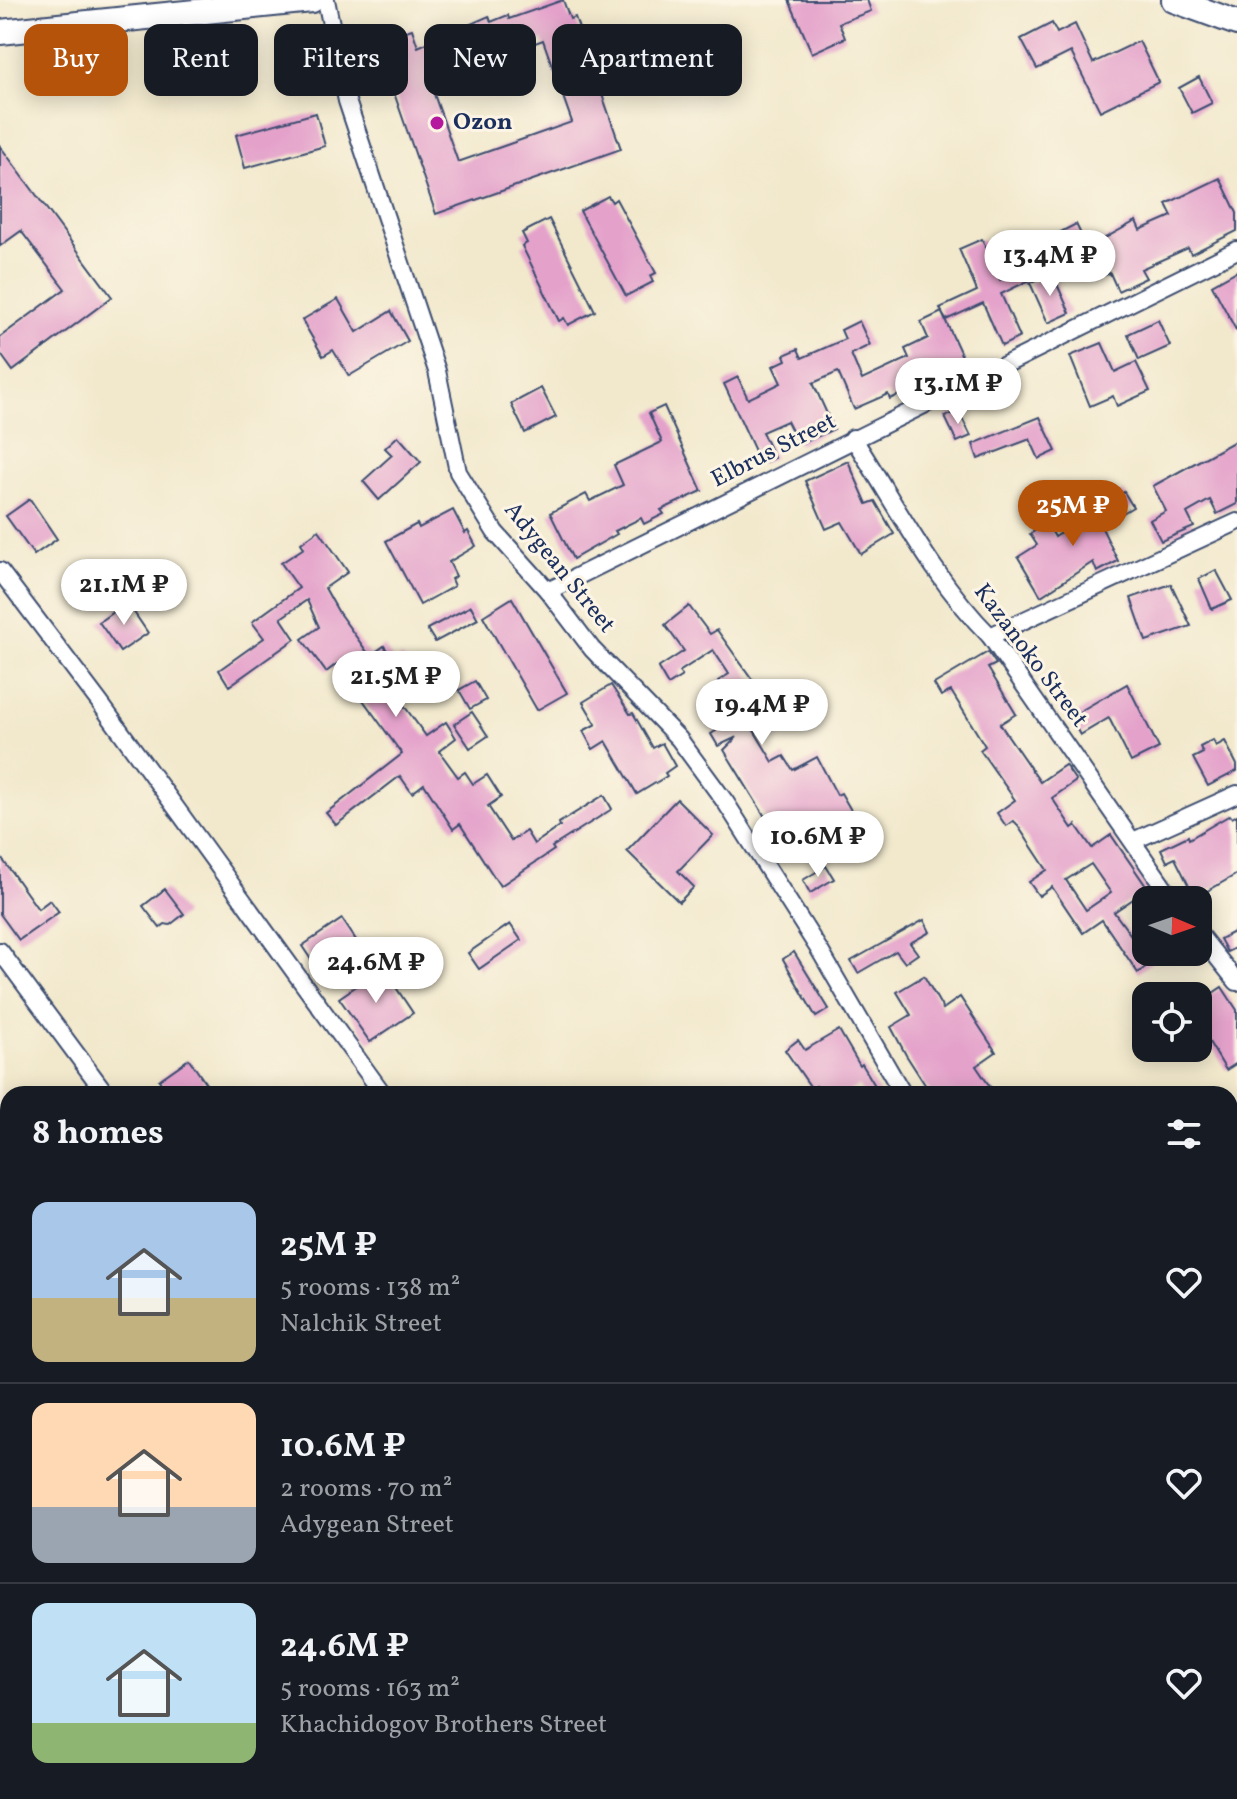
<!DOCTYPE html>
<meta charset="utf-8">
<style>
:root{--surface:#171b24;--page:#20242c;--text:#f1f3f6;--muted:#9ea1a6;--line:#363941;--accent:#b45309}
body{margin:0;font-family:Vollkorn,serif;background:var(--page);color:var(--text);height:100vh;display:flex;flex-direction:column;font-size:30px;white-space:nowrap}
*{box-sizing:border-box;margin:0}
p{font-size:26px;color:var(--muted)}
.icon{flex:none;width:44px;height:44px;fill:none;stroke:currentColor;stroke-width:2;stroke-linecap:round;stroke-linejoin:round}
.map{position:relative;flex:1;overflow:hidden}
.sheet{position:absolute;left:0px;top:1086px;width:1238px;height:714px;display:flex;flex-direction:column;background:var(--surface);border-radius:24px 24px 0 0;box-shadow:0 4px 20px #0003}
.sheet>*{flex:none}
.guide{position:absolute;left:24px;top:24px;width:800px;height:72px;display:flex;gap:16px}
.needle{width:52px;rotate:92deg}
.fabs{position:absolute;left:1132px;top:886px;display:grid;gap:16px}
.fabs a{display:grid;place-items:center;width:80px;height:80px;border-radius:16px;background:var(--surface);box-shadow:0 4px 20px #0003;font-size:40px}
.price{position:absolute;translate:-50% -68px;padding:0 18px;border-radius:28px;background:#fff;color:#222;font-size:26px;line-height:52px;filter:drop-shadow(0 2px 4px #0008)}
.price::after{content:'';position:absolute;left:50%;top:48px;width:24px;height:18px;margin-left:-12px;background:inherit;clip-path:polygon(0 0,100% 0,50% 100%)}
.price.active{background:var(--accent);color:#fff}
ul{padding:0;list-style:none}
li{display:flex;align-items:center;gap:24px;height:200px;padding:0 32px}
li+li{border-top:2px solid var(--line)}
li span{display:grid;place-items:center;flex:none;width:224px;height:160px;border-radius:16px;color:#555}
li>.icon{margin-inline-start:auto}
span .icon{width:96px;height:96px;fill:#fffc;stroke-width:1}
li b{font-size:34px}
h2{display:flex;justify-content:space-between;align-items:center;height:96px;padding:0 32px;font-size:34px}
.tag{padding:0 28px;border-radius:16px;background:var(--surface);box-shadow:0 4px 20px #0003;font-size:28px;line-height:72px}
.tag.active{background:var(--accent);color:#fff}
.map>svg:first-child{display:block}
</style>
<div class="map">
<svg width="1237" height="1799" viewBox="0 0 1237 1799">
<rect width="100%" height="100%" fill="#fcf5e5"/>
<filter id="ink" filterUnits="userSpaceOnUse"><feTurbulence type="fractalNoise" baseFrequency=".0125" numOctaves="2"/><feDisplacementMap in="SourceGraphic" scale="16" xChannelSelector="R" yChannelSelector="G"/><feConvolveMatrix kernelMatrix="1 2 1 2 8 2 1 2 1" color-interpolation-filters="sRGB"/></filter>
<filter id="wash" filterUnits="userSpaceOnUse"><feTurbulence type="fractalNoise" baseFrequency=".006" numOctaves="4" result="noise"/><feDisplacementMap in="SourceGraphic" scale="32" xChannelSelector="R" yChannelSelector="G"/><feGaussianBlur stdDeviation="1.8" result="paint"/><feColorMatrix in="noise" values="0 0 0 0 0 0 0 0 0 0 0 0 0 0 0 0 0 1.4 0 .05"/><feComposite in="paint" operator="in"/></filter>
<g filter="url(#wash)">
<rect width="100%" height="100%" fill="#f2e9cd"/>
<g id="blocks">
<g fill="#e4a2cb" fill-rule="evenodd">
<path d="M563,0L570,19L575,17L621,149L436,214L376,41L412,29L418,47L489,16L491,22L508,15L509,19ZM543,40L572,122L458,162L428,77L458,66L460,71Z"/>
<polygon points="789,0 867,0 871,11 839,23 845,38 812,53"/>
<polygon points="1052,23 1057,33 1075,24 1093,63 1139,41 1159,82 1100,111 1071,52 1037,69 1021,39"/>
<polygon points="1199,77 1212,103 1192,113 1179,88"/>
<polygon points="316,113 325,146 245,168 236,135"/>
<polygon points="0,146 112,297 13,371 0,353 0,337 65,289 21,231 0,246"/>
<polygon points="1220,178 1237,213 1237,231 1191,254 1188,248 1141,269 1146,278 1118,291 1110,273 1105,275 1091,246 1136,221 1140,230 1172,216 1166,204"/>
<polygon points="608,196 612,202 616,199 656,273 650,276 653,282 626,296 580,211"/>
<polygon points="549,219 595,311 568,325 564,318 559,321 522,246 527,243 522,233"/>
<polygon points="1076,224 1090,253 1064,266 1049,238"/>
<polygon points="982,239 1000,280 1024,268 1030,280 1001,294 1020,337 1002,346 983,303 946,320 942,313 966,365 890,399 888,394 854,409 838,372 813,383 834,429 799,445 787,421 762,432 774,458 761,464 724,384 738,377 748,399 781,383 773,366 786,360 784,355 798,349 802,358 845,339 841,330 859,321 870,345 851,354 862,380 909,358 905,349 928,338 921,322 942,312 940,308 977,291 959,249"/>
<polygon points="1237,271 1237,332 1212,285"/>
<polygon points="1052,273 1070,313 1048,323 1030,283"/>
<polygon points="338,299 357,332 391,311 408,341 349,376 333,350 323,356 302,320"/>
<polygon points="1158,320 1170,346 1139,360 1128,334"/>
<polygon points="1102,343 1115,372 1136,362 1150,391 1117,406 1113,396 1090,406 1070,356"/>
<polygon points="541,388 556,417 525,433 511,404"/>
<polygon points="664,406 702,491 661,510 664,514 644,524 641,518 615,531 617,534 573,559 550,513 586,494 590,501 623,485 614,465 662,442 649,413"/>
<polygon points="958,410 971,436 957,442 945,417"/>
<polygon points="1040,417 1056,451 1039,459 1030,439 978,459 973,444"/>
<polygon points="398,436 421,462 379,500 363,481 392,455 385,448"/>
<polygon points="1237,440 1237,504 1217,514 1210,500 1187,513 1194,527 1161,541 1150,520 1166,511 1153,486"/>
<polygon points="848,461 867,504 875,501 894,534 861,554 842,522 826,529 805,481"/>
<polygon points="1124,492 1133,507 1101,526 1118,561 1097,572 1093,562 1041,596 1018,557 1037,545 1030,534 1047,523 1055,537"/>
<polygon points="30,499 57,539 34,555 6,516"/>
<polygon points="453,510 465,533 468,531 476,546 449,562 456,576 451,579 454,586 420,605 386,541 417,524 419,528"/>
<polygon points="319,530 348,572 325,588 339,613 370,656 384,646 395,662 402,657 421,684 400,700 426,736 446,722 456,738 439,751 458,777 465,772 473,784 487,775 501,797 488,806 511,841 526,831 534,844 560,826 559,823 604,795 612,809 552,847 554,850 500,886 460,824 453,829 424,784 412,793 400,776 336,825 326,813 402,754 337,664 326,672 302,639 319,627 307,600 281,618 295,639 229,686 219,670 264,638 252,622 299,588 281,563 304,548 301,543"/>
<polygon points="1216,570 1232,600 1212,609 1199,579"/>
<polygon points="1171,584 1191,626 1146,641 1131,598"/>
<polygon points="512,598 567,693 537,710 483,616"/>
<polygon points="127,602 148,633 120,652 99,622"/>
<polygon points="471,606 478,619 435,642 427,629"/>
<polygon points="689,606 710,634 717,630 764,696 762,698 772,715 752,727 773,762 784,756 793,770 817,757 837,795 841,793 856,819 826,837 832,849 820,857 805,833 783,846 724,750 737,737 718,746 711,734 740,716 718,681 729,674 713,650 679,672 682,676 668,685 658,668 684,651 665,625"/>
<path d="M988,652L996,664L988,668L1016,714L1000,724L1040,782L1065,765L1076,781L1052,798L1072,828L1076,825L1092,848L1111,835L1148,889L1114,912L1133,938L1146,929V952H1164L1138,973L1102,920L1083,933L1052,887L1039,896L1029,882L1047,870L1016,823L1013,821L1006,826L997,813L1015,800L980,750L985,746L951,691L941,696L934,684ZM1091,864L1111,893L1086,910L1066,880Z"/>
<polygon points="475,681 486,700 470,709 459,690"/>
<polygon points="1127,684 1159,748 1131,762 1109,718 1080,735 1070,717"/>
<polygon points="611,685 630,714 633,713 653,748 662,743 675,766 665,773 667,776 637,794 606,741 593,749 583,731 596,724 583,702"/>
<polygon points="472,712 488,736 470,748 454,724"/>
<polygon points="1213,740 1216,746 1225,741 1237,765 1237,771 1208,786 1193,758 1203,753 1200,747"/>
<polygon points="677,799 713,835 678,871 694,887 679,902 627,851"/>
<polygon points="1230,815 1232,818 1237,815 1237,874 1195,898 1175,858 1167,862 1161,849 1188,836 1189,839"/>
<polygon points="0,856 38,909 50,900 59,912 19,940 0,914"/>
<polygon points="826,866 834,879 810,893 803,880"/>
<polygon points="165,889 184,914 170,925 165,924 160,928 143,906"/>
<polygon points="342,919 356,940 316,967 302,946"/>
<polygon points="924,920 930,932 910,943 918,954 905,963 896,951 858,973 851,961"/>
<polygon points="510,924 521,940 479,969 468,953"/>
<polygon points="1237,930 1237,947 1227,952 1220,939"/>
<polygon points="794,952 829,1009 816,1017 783,959"/>
<polygon points="383,968 413,1013 370,1042 339,998"/>
<polygon points="924,976 943,1009 960,997 996,1052 976,1066 995,1094 931,1094 906,1055 891,1027 911,1015 897,992"/>
<polygon points="1222,987 1237,1010 1237,1063 1226,1070 1209,1042 1198,1049 1198,1003"/>
<polygon points="839,1030 860,1066 862,1064 880,1094 863,1094 858,1086 845,1094 822,1094 816,1086 812,1089 785,1050 798,1040 805,1050"/>
<polygon points="189,1059 213,1094 168,1094 159,1080"/>
</g>
</g>
</g>
<g filter="url(#ink)">
<use href="#blocks" fill-opacity="0" stroke="#3b4b6f" stroke-width="2"/>
<g fill="none" stroke-linecap="round" stroke-linejoin="round">
<defs>
<g id="street">
<polyline points="326,0 347,101 437,371 458,472 495,532 548,591 592,649 679,739 726,803 820,951 903,1094"/>
<path d="M853,438C897,506 933,579 990,636L1173,900"/>
<polyline points="0,571 100,703 383,1094"/>
<polyline points="548,591 1237,250"/>
<polyline points="990,636 1237,522"/>
<polyline points="1133,841 1237,794"/>
<polyline points="1198,933 1237,982"/>
<polyline points="0,951 106,1094"/>
<polyline points="1230,1306 1237,1303"/>
<polyline points="1230,1662 1237,1675"/>
<polyline points="580,1792 584,1799"/>
<polyline points="863,1792 867,1799"/>
</g>
<g id="secondary">
<polyline points="1174,0 1237,23"/>
<polyline points="0,32 312,0"/>
</g>
</defs>
<use href="#street" stroke="#3b4b6f" stroke-width="20"/>
<use href="#secondary" stroke="#3b4b6f" stroke-width="28"/>
<use href="#street" stroke="#fff" stroke-width="16"/>
<use href="#secondary" stroke="#fff" stroke-width="24"/>
</g>
</g>
<circle fill="#b5179e" stroke="#fcf5e5" stroke-width="3" cx="437" cy="123" r="8"/>
<g text-anchor="middle" dominant-baseline="central" stroke-width="6" stroke-linejoin="round" paint-order="stroke">
<g font-size="24" font-weight="bold" fill="#1b2f5e" stroke="#fcf5e5" text-anchor="start">
<text x="453" y="123">Ozon</text>
</g>
<g font-size="24" fill="#1b2f5e" stroke="#fcf5e5">
<text transform="translate(774 451) rotate(-27)">Elbrus Street</text>
<text transform="translate(559 568) rotate(51)">Adygean Street</text>
<text transform="translate(1030 656) rotate(53)">Kazanoko Street</text>
</g>
</g>
</svg>
<div class="fabs">
<a><svg class="needle" viewBox="-14 -14 28 28"><path d="M0-13l5 13h-10z" fill="#e53935"/><path d="M0 13l5-13h-10z" fill="#9ea1a6"/></svg></a>
<a><svg class="icon" aria-label="locate" viewBox="0 0 24 24"><circle cx="12" cy="12" r="6"/><path d="M12 2v4M12 18v4M2 12h4M18 12h4"/></svg></a>
</div>
<b class="price" style="left:1050px;top:298px">13.4M ₽</b>
<b class="price" style="left:958px;top:426px">13.1M ₽</b>
<b class="price active" style="left:1073px;top:548px">25M ₽</b>
<b class="price" style="left:124px;top:627px">21.1M ₽</b>
<b class="price" style="left:396px;top:719px">21.5M ₽</b>
<b class="price" style="left:762px;top:747px">19.4M ₽</b>
<b class="price" style="left:818px;top:879px">10.6M ₽</b>
<b class="price" style="left:376px;top:1005px">24.6M ₽</b>
<div class="guide">
<a class="tag active">Buy</a>
<a class="tag">Rent</a>
<a class="tag">Filters</a>
<a class="tag">New</a>
<a class="tag">Apartment</a>
</div>
<section class="sheet">
<h2>8 homes<svg class="icon" aria-label="filters" viewBox="0 0 24 24"><path d="M4 7h16M4 17h16"/><circle cx="9" cy="7" r="2"/><circle cx="15" cy="17" r="2"/></svg></h2>
<ul>
<li><span style="background:linear-gradient(#a9c7e8 60%,#c2b280 0)"><svg class="icon" aria-label="home" viewBox="0 0 24 24"><path d="M3 11l9-7 9 7M6 9v11h12V9"/></svg></span><div><b>25M ₽</b><p>5 rooms · 138 m²</p><p>Nalchik Street</p></div><svg class="icon" aria-label="heart" viewBox="0 0 24 24"><path d="M12 20l-8-8c-3-5 5-10 8-4 3-6 11-1 8 4z"/></svg></li>
<li><span style="background:linear-gradient(#ffd9b3 65%,#9aa5b1 0)"><svg class="icon" aria-label="home" viewBox="0 0 24 24"><path d="M3 11l9-7 9 7M6 9v11h12V9"/></svg></span><div><b>10.6M ₽</b><p>2 rooms · 70 m²</p><p>Adygean Street</p></div><svg class="icon" aria-label="heart" viewBox="0 0 24 24"><path d="M12 20l-8-8c-3-5 5-10 8-4 3-6 11-1 8 4z"/></svg></li>
<li><span style="background:linear-gradient(#bfe0f5 75%,#8fb573 0)"><svg class="icon" aria-label="home" viewBox="0 0 24 24"><path d="M3 11l9-7 9 7M6 9v11h12V9"/></svg></span><div><b>24.6M ₽</b><p>5 rooms · 163 m²</p><p>Khachidogov Brothers Street</p></div><svg class="icon" aria-label="heart" viewBox="0 0 24 24"><path d="M12 20l-8-8c-3-5 5-10 8-4 3-6 11-1 8 4z"/></svg></li>
</ul>
</section>
</div>
